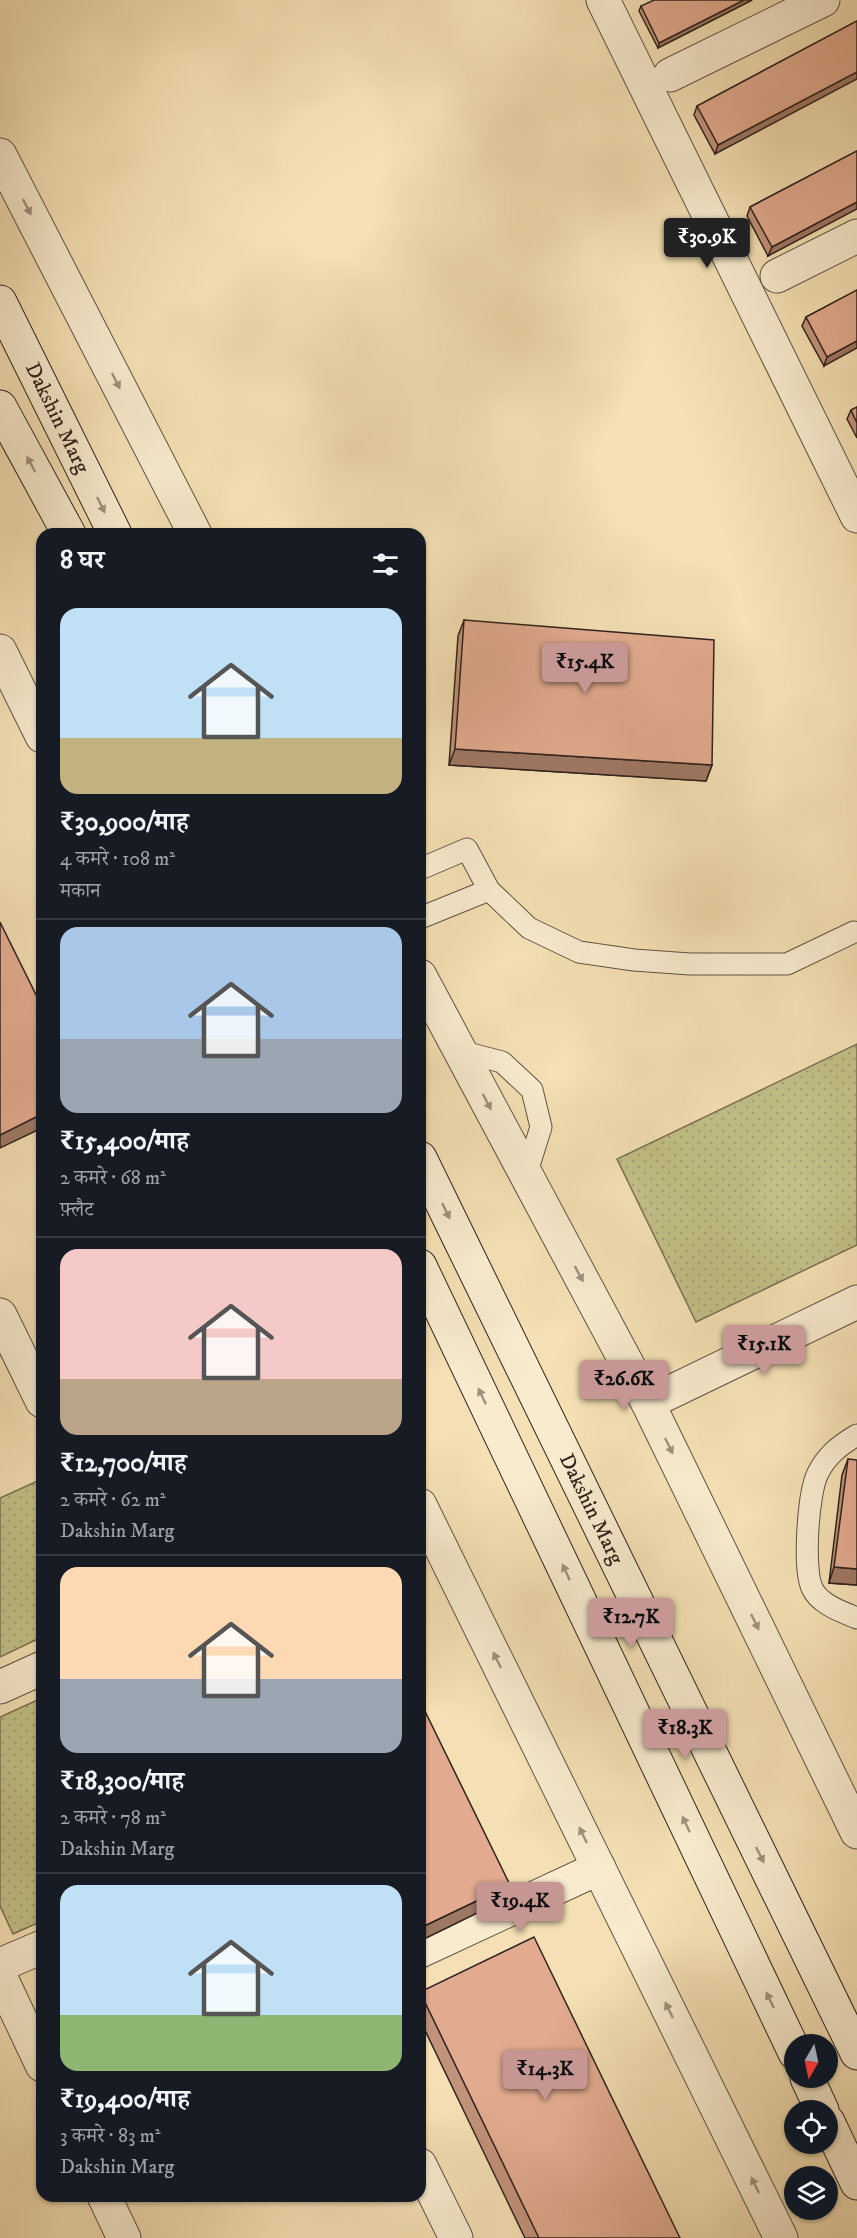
<!DOCTYPE html>
<html lang="hi">
<meta charset="utf-8">
<style>
:root{--surface:#171b24;--page:#20242c;--text:#f1f3f6;--muted:#9ea1a6;--line:#363941;--accent:#c59692}
body{margin:0;font-family:"IM FELL DW Pica","Noto Serif Devanagari",serif;background:var(--page);color:var(--text);height:100vh;display:flex;flex-direction:column;font-size:22px;white-space:nowrap}
*{box-sizing:border-box;margin:0}
p{font-size:20px;color:var(--muted)}
.icon{flex:none;width:33px;height:33px;fill:none;stroke:currentColor;stroke-width:2;stroke-linecap:round;stroke-linejoin:round}
.map{position:relative;flex:1;overflow:hidden}
.drawer{position:absolute;left:36px;top:528px;width:390px;height:1674px;display:flex;flex-direction:column;background:var(--surface);border-radius:18px;box-shadow:0 2px 4px #0004}
.drawer>*{flex:none}
.needle{width:39px;rotate:189deg}
.tools{position:absolute;left:784px;top:2034px;display:grid;gap:12px}
.tools a{display:grid;place-items:center;width:54px;height:54px;border-radius:50%;background:var(--surface);box-shadow:0 2px 4px #0004;font-size:30px}
.price{position:absolute;translate:-50% -51px;padding:0 14px;border-radius:6px;background:var(--accent);color:#111;font-size:20px;line-height:39px;filter:drop-shadow(0 2px 3px #0008)}
.price::after{content:'';position:absolute;left:50%;top:36px;width:18px;height:14px;margin-left:-9px;background:inherit;clip-path:polygon(0 0,100% 0,50% 100%)}
.price.active{background:#222;color:#fff}
ul{padding:0;list-style:none}
li{display:grid;align-content:center;gap:12px;height:318px;padding:0 24px}
li+li{border-top:2px solid var(--line)}
li span{display:grid;place-items:center;height:186px;border-radius:18px;color:#555}
li>.icon{margin-inline-start:auto}
span .icon{width:108px;height:108px;fill:#fffc;stroke-width:1}
li b{font-size:26px}
h2{display:flex;justify-content:space-between;align-items:center;height:72px;padding:0 24px;font-size:26px}
.map>svg:first-child{display:block}
</style>
<div class="map">
<svg width="857" height="2238" viewBox="0 0 857 2238">
<defs>
<pattern id="park-dots" width="8" height="8" patternUnits="userSpaceOnUse" patternTransform="scale(1.5)"><rect width="8" height="8" fill="#c2c088"/><path d="M2 2h.1M6 6h.1" fill="none" stroke="#a7a575" stroke-width="1.8" stroke-linecap="round"/></pattern>
</defs>
<rect width="100%" height="100%" fill="#f4e0b4"/>
<filter id="stains"><feTurbulence type="fractalNoise" baseFrequency=".00333" numOctaves="4"/><feColorMatrix values="0 0 0 0 .2 0 0 0 0 .09 0 0 0 0 .02 0 0 0 .5 -.17"/></filter>
<radialGradient id="worn" r=".72"><stop offset=".6" stop-color="#630" stop-opacity="0"/><stop offset="1" stop-color="#630" stop-opacity=".3"/></radialGradient>
<g fill="url(#park-dots)" stroke="#797152" stroke-width="1.5">
<polygon points="857,1044 857,1245 696,1322 617,1159"/>
<polygon points="42,1479 42,1637 0,1657 0,1498"/>
<polygon points="42,1698 42,1921 13,1934 0,1906 0,1717"/>
</g>
<g fill="none" stroke-linecap="round" stroke-linejoin="round">
<defs>
<g id="service">
<polyline points="420,869 467,849 489,890"/>
<polyline points="420,918 489,890 529,928 579,952 634,960 690,964 787,964 854,932"/>
<polyline points="460,1051 502,1062 532,1090 541,1127 526,1175"/>
<path d="M857,1435C840,1445 827,1455 818,1473C808,1492 803,1568 812,1588C819,1604 842,1612 857,1618"/>
</g>
<g id="minor">
<polyline points="603,0 857,516"/>
<polyline points="670,75 823,0"/>
<polyline points="777,276 857,236"/>
<polyline points="0,1315 42,1401"/>
<polyline points="420,1951 599,1868"/>
<polyline points="0,1965 42,1947"/>
<polyline points="420,2165 456,2238"/>
</g>
<g id="tertiary">
<polyline points="0,155 195,534"/>
<polyline points="0,651 42,736"/>
<polyline points="420,976 648,1403 857,1832"/>
<polyline points="648,1403 857,1302"/>
<polyline points="420,1505 781,2238"/>
<polyline points="0,1687 42,1668"/>
<polyline points="0,1976 42,2065"/>
<polyline points="104,2196 124,2238"/>
</g>
<g id="secondary">
<polyline points="0,302 115,534"/>
<polyline points="0,407 69,534"/>
<polyline points="420,1158 857,2053"/>
<polyline points="420,1266 795,2053"/>
<polyline points="807,2078 822,2110"/>
<polyline points="828,2122 857,2183"/>
</g>
</defs>
<use href="#service" stroke="#615243" stroke-width="23"/>
<use href="#minor" stroke="#615243" stroke-width="35"/>
<use href="#tertiary" stroke="#615243" stroke-width="35"/>
<use href="#secondary" stroke="#30221d" stroke-width="35"/>
<use href="#service" stroke="#f8ebce" stroke-width="21"/>
<use href="#minor" stroke="#f8ebce" stroke-width="33"/>
<use href="#tertiary" stroke="#f8ebce" stroke-width="33"/>
<use href="#secondary" stroke="#f8ebce" stroke-width="33"/>
</g>
<g fill="#c2937b" stroke="#30221d" stroke-width="1.5">
<polygon points="752,0 658,48 639,11 641,6"/>
<polygon points="857,21 715,154 694,115 697,106"/>
<polygon points="857,151 768,256 747,216 750,207"/>
<polygon points="857,290 824,366 802,326 806,317"/>
<polygon points="857,407 857,438 847,419 851,410"/>
<polygon points="464,620 712,765 706,781 449,765 458,636"/>
<polygon points="848,1459 857,1585 829,1583 842,1475"/>
<polygon points="420,1992 680,2238 525,2238 420,2020"/>
</g>
<g fill="#9e7864" stroke="#30221d" stroke-width="1.5">
<polygon points="744,0 752,0 658,48 659,43"/>
<polygon points="857,72 857,79 715,154 718,145"/>
<polygon points="857,202 857,209 768,256 772,247"/>
<polygon points="857,341 857,348 824,366 827,357"/>
<polygon points="455,749 712,765 706,781 449,765"/>
<polygon points="42,1114 42,1128 0,1148 0,1135"/>
<polygon points="834,1567 857,1569 857,1585 829,1583"/>
<polygon points="510,1885 504,1900 420,1941 420,1928"/>
</g>
<g fill="#e2ab8f" stroke="#30221d" stroke-width="1.5">
<polygon points="654,0 744,0 659,43 641,6"/>
<polygon points="857,21 857,72 718,145 697,106"/>
<polygon points="857,151 857,202 772,247 750,207"/>
<polygon points="857,290 857,341 827,357 806,317"/>
<polygon points="857,407 857,423 851,410"/>
<polygon points="464,620 714,640 712,765 455,749"/>
<polygon points="0,922 42,1007 42,1114 0,1135"/>
<polygon points="848,1459 857,1460 857,1569 834,1567"/>
<polygon points="420,1701 510,1885 420,1928"/>
<polygon points="534,1937 680,2238 539,2238 420,1992"/>
</g>
<defs><path id="oneway-solid" d="M-6-.8H1V-3.2L6.5 0L1 3.2V.8H-6Z" transform="scale(1.5)"/></defs>
<g fill="#9e917e">
<use href="#oneway-solid" transform="translate(27 207) rotate(63)"/>
<use href="#oneway-solid" transform="translate(116 381) rotate(63)"/>
<use href="#oneway-solid" transform="translate(31 464) rotate(-118)"/>
<use href="#oneway-solid" transform="translate(101 505) rotate(64)"/>
<use href="#oneway-solid" transform="translate(487 1102) rotate(62)"/>
<use href="#oneway-solid" transform="translate(446 1211) rotate(64)"/>
<use href="#oneway-solid" transform="translate(579 1274) rotate(62)"/>
<use href="#oneway-solid" transform="translate(482 1396) rotate(-115)"/>
<use href="#oneway-solid" transform="translate(669 1446) rotate(64)"/>
<use href="#oneway-solid" transform="translate(566 1572) rotate(-115)"/>
<use href="#oneway-solid" transform="translate(755 1622) rotate(64)"/>
<use href="#oneway-solid" transform="translate(497 1660) rotate(-116)"/>
<use href="#oneway-solid" transform="translate(686 1824) rotate(-115)"/>
<use href="#oneway-solid" transform="translate(583 1835) rotate(-116)"/>
<use href="#oneway-solid" transform="translate(760 1855) rotate(64)"/>
<use href="#oneway-solid" transform="translate(770 2000) rotate(-115)"/>
<use href="#oneway-solid" transform="translate(669 2010) rotate(-116)"/>
<use href="#oneway-solid" transform="translate(755 2185) rotate(-116)"/>
</g>
<g text-anchor="middle" dominant-baseline="central" stroke-width="5" stroke-linejoin="round" paint-order="stroke">
<g font-size="21" fill="#30221d" stroke="#f8ebce">
<text transform="translate(57 418) rotate(64)">Dakshin Marg</text>
<text transform="translate(591 1509) rotate(64)">Dakshin Marg</text>
</g>
</g>
<rect width="100%" height="100%" filter="url(#stains)"/>
<rect width="100%" height="100%" fill="url(#worn)"/>
</svg>
<div class="tools">
<a><svg class="needle" viewBox="-14 -14 28 28"><path d="M0-13l5 13h-10z" fill="#e53935"/><path d="M0 13l5-13h-10z" fill="#9ea1a6"/></svg></a>
<a><svg class="icon" aria-label="locate" viewBox="0 0 24 24"><circle cx="12" cy="12" r="6"/><path d="M12 2v4M12 18v4M2 12h4M18 12h4"/></svg></a>
<a><svg class="icon" aria-label="layers" viewBox="0 0 24 24"><path d="M12 4l9 5-9 5-9-5zM3 14l9 5 9-5"/></svg></a>
</div>
<b class="price active" style="left:707px;top:269px">₹30.9K</b>
<b class="price" style="left:585px;top:694px">₹15.4K</b>
<b class="price" style="left:764px;top:1376px">₹15.1K</b>
<b class="price" style="left:624px;top:1411px">₹26.6K</b>
<b class="price" style="left:631px;top:1649px">₹12.7K</b>
<b class="price" style="left:685px;top:1760px">₹18.3K</b>
<b class="price" style="left:520px;top:1933px">₹19.4K</b>
<b class="price" style="left:545px;top:2101px">₹14.3K</b>
<section class="drawer">
<h2>8 घर<svg class="icon" aria-label="filters" viewBox="0 0 24 24"><path d="M4 7h16M4 17h16"/><circle cx="9" cy="7" r="2"/><circle cx="15" cy="17" r="2"/></svg></h2>
<ul>
<li><span style="background:linear-gradient(#bfe0f5 70%,#c2b280 0)"><svg class="icon" aria-label="home" viewBox="0 0 24 24"><path d="M3 11l9-7 9 7M6 9v11h12V9"/></svg></span><div><b>₹30,900/माह</b><p>4 कमरे · 108 m²</p><p>मकान</p></div></li>
<li><span style="background:linear-gradient(#a9c7e8 60%,#9aa5b1 0)"><svg class="icon" aria-label="home" viewBox="0 0 24 24"><path d="M3 11l9-7 9 7M6 9v11h12V9"/></svg></span><div><b>₹15,400/माह</b><p>2 कमरे · 68 m²</p><p>फ़्लैट</p></div></li>
<li><span style="background:linear-gradient(#f6c9c9 70%,#b9a48a 0)"><svg class="icon" aria-label="home" viewBox="0 0 24 24"><path d="M3 11l9-7 9 7M6 9v11h12V9"/></svg></span><div><b>₹12,700/माह</b><p>2 कमरे · 62 m²</p><p>Dakshin Marg</p></div></li>
<li><span style="background:linear-gradient(#ffd9b3 60%,#9aa5b1 0)"><svg class="icon" aria-label="home" viewBox="0 0 24 24"><path d="M3 11l9-7 9 7M6 9v11h12V9"/></svg></span><div><b>₹18,300/माह</b><p>2 कमरे · 78 m²</p><p>Dakshin Marg</p></div></li>
<li><span style="background:linear-gradient(#bfe0f5 70%,#8fb573 0)"><svg class="icon" aria-label="home" viewBox="0 0 24 24"><path d="M3 11l9-7 9 7M6 9v11h12V9"/></svg></span><div><b>₹19,400/माह</b><p>3 कमरे · 83 m²</p><p>Dakshin Marg</p></div></li>
</ul>
</section>
</div>
